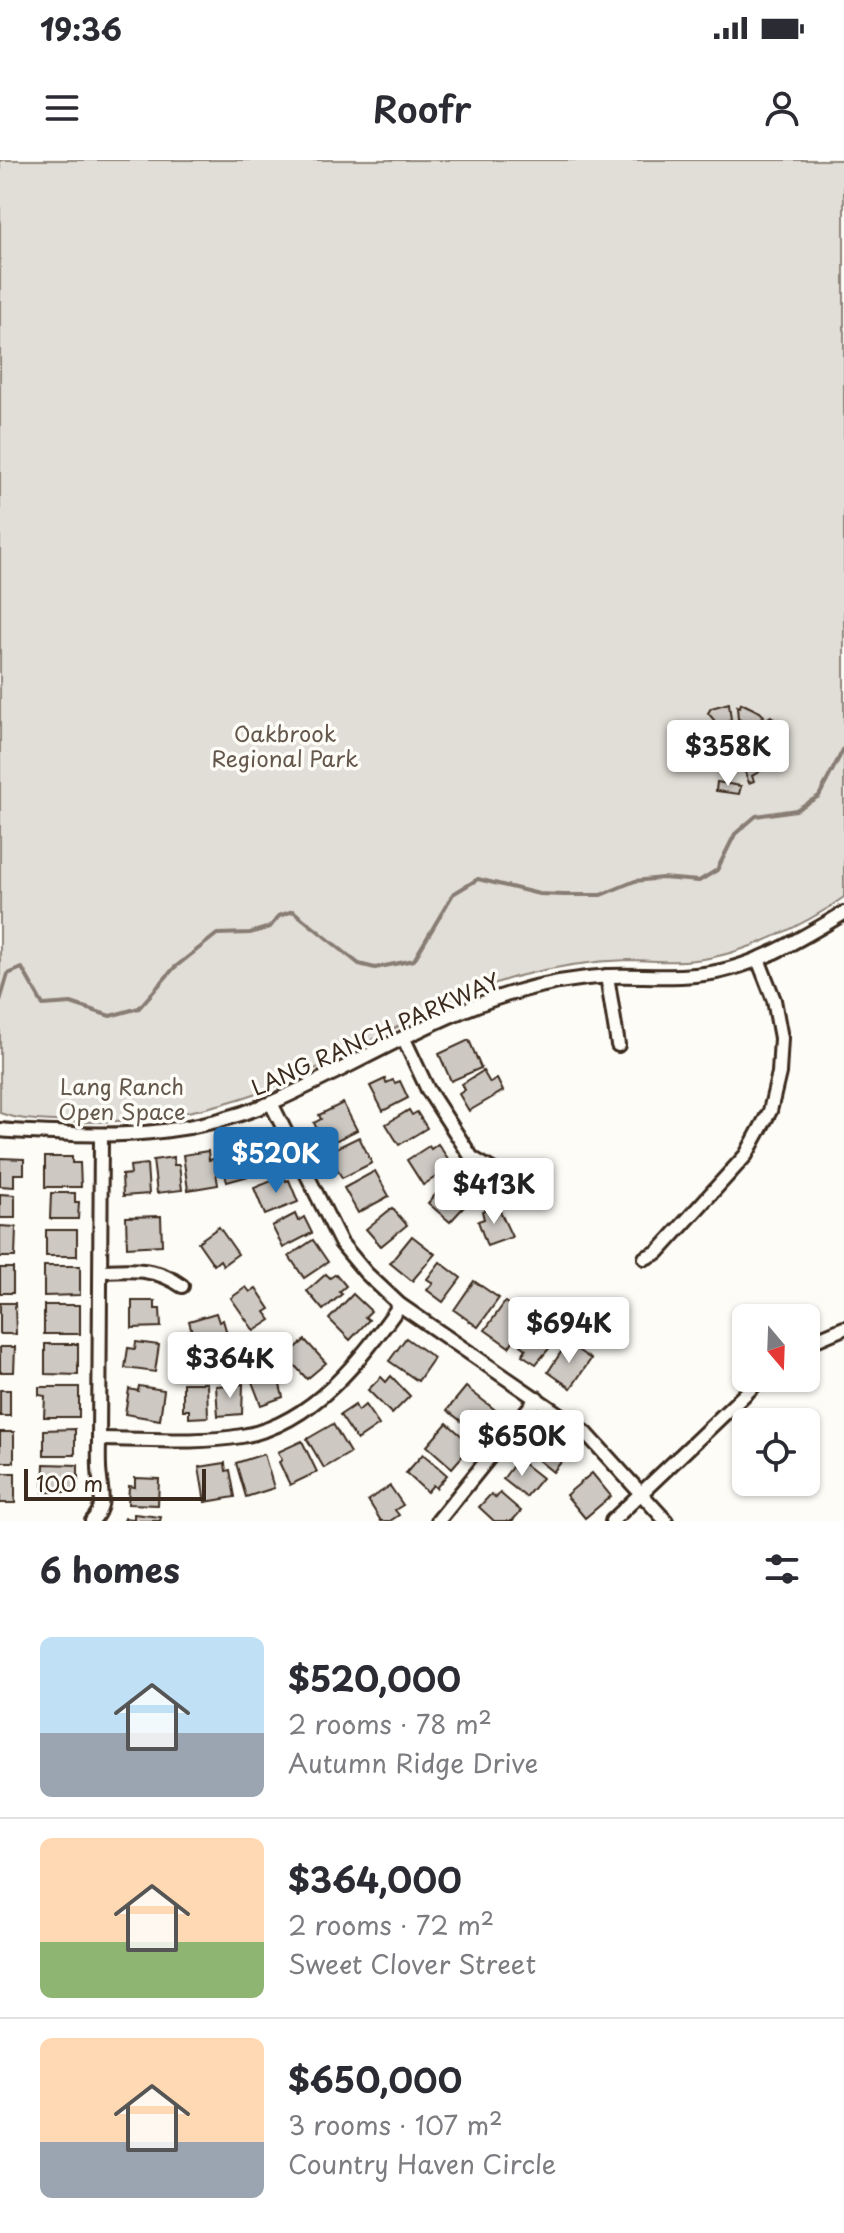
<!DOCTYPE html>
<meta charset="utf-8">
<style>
:root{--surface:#fff;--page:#f7f7f7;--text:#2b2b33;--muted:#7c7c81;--line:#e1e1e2;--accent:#1f6fb2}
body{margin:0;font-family:"Playpen Sans",sans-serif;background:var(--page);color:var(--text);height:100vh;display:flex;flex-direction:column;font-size:30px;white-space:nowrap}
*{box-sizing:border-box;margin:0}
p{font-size:26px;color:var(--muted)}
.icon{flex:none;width:44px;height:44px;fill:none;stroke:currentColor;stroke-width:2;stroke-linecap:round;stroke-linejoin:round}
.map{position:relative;height:1361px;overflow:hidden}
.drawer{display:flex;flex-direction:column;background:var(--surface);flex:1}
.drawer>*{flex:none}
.needle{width:52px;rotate:161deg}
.buttons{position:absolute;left:732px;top:1144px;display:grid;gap:16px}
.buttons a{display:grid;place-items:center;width:88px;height:88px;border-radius:12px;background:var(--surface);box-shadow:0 2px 6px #0004;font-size:40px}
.scale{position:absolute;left:24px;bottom:20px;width:182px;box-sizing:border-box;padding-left:8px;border:4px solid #3b2a1e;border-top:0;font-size:22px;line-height:28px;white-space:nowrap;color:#3b2a1e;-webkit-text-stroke:6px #fdfcf7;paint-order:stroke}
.price{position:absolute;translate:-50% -68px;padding:0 18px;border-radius:8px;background:#fff;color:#222;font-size:26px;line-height:52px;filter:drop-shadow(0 2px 4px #0008)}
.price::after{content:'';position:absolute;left:50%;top:48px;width:24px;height:18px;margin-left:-12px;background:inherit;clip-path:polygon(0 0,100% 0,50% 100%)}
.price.on{background:var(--accent);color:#fff}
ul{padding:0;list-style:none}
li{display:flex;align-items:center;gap:24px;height:200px;padding:0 40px}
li+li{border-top:2px solid var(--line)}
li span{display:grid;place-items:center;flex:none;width:224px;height:160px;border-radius:12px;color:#555}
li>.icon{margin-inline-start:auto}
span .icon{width:96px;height:96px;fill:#fffc;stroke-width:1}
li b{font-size:34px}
h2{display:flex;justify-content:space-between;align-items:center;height:96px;padding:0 40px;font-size:34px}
.status{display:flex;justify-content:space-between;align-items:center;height:56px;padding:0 40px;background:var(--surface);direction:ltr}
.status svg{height:22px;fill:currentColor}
header{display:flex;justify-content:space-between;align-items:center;height:104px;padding:0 40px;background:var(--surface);font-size:36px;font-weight:600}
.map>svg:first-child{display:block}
</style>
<div class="status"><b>19:36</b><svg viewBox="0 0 49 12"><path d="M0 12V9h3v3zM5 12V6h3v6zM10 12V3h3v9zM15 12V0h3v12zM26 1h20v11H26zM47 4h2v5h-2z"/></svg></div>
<header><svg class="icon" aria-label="menu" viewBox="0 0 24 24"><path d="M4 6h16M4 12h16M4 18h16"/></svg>Roofr<svg class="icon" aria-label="person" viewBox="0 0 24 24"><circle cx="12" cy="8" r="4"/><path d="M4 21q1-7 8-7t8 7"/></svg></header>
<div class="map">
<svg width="844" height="1361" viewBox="0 0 844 1361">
<rect width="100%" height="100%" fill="#fdfcf7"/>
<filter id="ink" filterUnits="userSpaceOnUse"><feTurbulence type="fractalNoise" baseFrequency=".0125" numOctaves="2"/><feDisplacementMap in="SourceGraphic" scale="16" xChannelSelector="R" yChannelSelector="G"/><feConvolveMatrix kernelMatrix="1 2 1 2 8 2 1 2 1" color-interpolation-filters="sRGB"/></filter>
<g filter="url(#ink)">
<path fill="#e1ded7" stroke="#8e847a" stroke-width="2" d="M0,0H844V737C806,765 742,795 695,800C673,803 651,800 629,800C591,801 552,807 515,817C418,845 335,910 239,939C188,955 137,962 84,962C58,961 24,962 0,953Z"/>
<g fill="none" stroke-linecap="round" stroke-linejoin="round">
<polyline stroke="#887d74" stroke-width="4" points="0,841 8,814 22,808 43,845 71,843 110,856 139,848 174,808 217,774 250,773 270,767 279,756 293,751 359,804 375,808 414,800 453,734 478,719 539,734 564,735 601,735 635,721 662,718 699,721 717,710 735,674 756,656 796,650 819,636 844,588"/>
</g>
<g fill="#cdc8c2" stroke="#3b2a1e" stroke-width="2">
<polygon points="729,543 731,560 719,566 708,553 711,548"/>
<polygon points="741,543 760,552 764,556 761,558 763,561 771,556 776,562 763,569 766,577 773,576 771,599 762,610 752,616 754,621 749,623 741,601 753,594 757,578 761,578 759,572 751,577 747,570 754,564 752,566 738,559 737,546 740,547"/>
<polygon points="713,591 721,598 710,610 702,603"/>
<polygon points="717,622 741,626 739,634 716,631"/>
<polygon points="469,880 481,908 451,921 439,894"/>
<polygon points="483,911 490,923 497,919 503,931 469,951 459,934 465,930 462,924"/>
<polygon points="385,919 386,923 393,920 395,923 400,921 408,938 383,951 370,926"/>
<polygon points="343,943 357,970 325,986 314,963 321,959 319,955"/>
<polygon points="409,950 412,955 417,952 427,968 399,985 386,964"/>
<polygon points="270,973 282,999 256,1008 247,980"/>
<polygon points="359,977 372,1003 342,1018 328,992"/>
<polygon points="237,983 239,991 244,989 252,1015 227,1022 218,989"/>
<polygon points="438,984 453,1006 423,1025 407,1000 429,986 431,989"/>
<polygon points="208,991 209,1000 214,999 218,1025 188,1030 183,995"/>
<polygon points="45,997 72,997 72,1003 80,1003 81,1027 45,1027"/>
<polygon points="174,997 174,1005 179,1005 182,1030 157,1033 153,1000"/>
<polygon points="0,998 24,999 24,1014 14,1014 14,1027 0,1026"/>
<polygon points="147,1004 149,1034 123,1036 122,1015 131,1014 130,1006"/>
<polygon points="375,1011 389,1036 358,1053 344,1028"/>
<polygon points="284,1016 286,1021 289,1020 298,1042 265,1055 254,1028"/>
<polygon points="452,1016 474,1036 450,1062 428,1043"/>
<polygon points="51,1033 75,1033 75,1042 79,1042 78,1059 50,1059"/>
<polygon points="0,1034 15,1035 15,1058 0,1058"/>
<polygon points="497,1045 512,1077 487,1086 478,1061 484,1059 482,1051"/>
<polygon points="392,1048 407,1065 381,1086 366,1069"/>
<polygon points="295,1054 298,1061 304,1057 312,1073 283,1088 272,1066"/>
<polygon points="161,1056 162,1085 127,1087 126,1057"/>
<polygon points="0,1066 16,1067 15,1097 0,1097"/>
<polygon points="219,1067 238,1094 223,1105 220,1100 214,1105 198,1082"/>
<rect x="46" y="1070" width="31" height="26"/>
<polygon points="412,1076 435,1094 412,1121 390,1103"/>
<polygon points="313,1080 328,1102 304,1118 289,1096"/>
<polygon points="440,1102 461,1118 443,1142 427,1130 433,1123 427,1119"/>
<polygon points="44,1106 80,1106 80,1135 44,1136"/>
<rect x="0" y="1108" width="13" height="25"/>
<polygon points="326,1114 330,1118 336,1114 346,1126 339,1132 342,1134 323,1150 307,1131"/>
<polygon points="474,1121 499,1138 478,1167 454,1150"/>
<polygon points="246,1127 250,1132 256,1128 270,1149 265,1152 271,1160 254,1171 231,1138"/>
<polygon points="353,1134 371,1151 365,1157 369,1160 350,1180 329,1159"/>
<polygon points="132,1141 155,1141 155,1149 160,1149 161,1167 132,1168"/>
<polygon points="505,1142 529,1158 509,1187 485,1170"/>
<polygon points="0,1143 15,1143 16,1174 0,1174"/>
<rect x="44" y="1145" width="36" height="29"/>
<polygon points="216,1153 219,1162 223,1160 228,1177 200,1186 197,1174 193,1175 189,1161"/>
<polygon points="537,1163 558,1178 536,1204 522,1195 526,1189 521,1185"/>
<polygon points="406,1178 434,1198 418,1221 389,1201"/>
<polygon points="305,1180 326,1203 307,1219 286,1196"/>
<polygon points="136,1182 159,1185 155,1212 125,1208 128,1188 135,1189"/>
<polygon points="567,1183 591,1199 571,1228 548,1212"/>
<polygon points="45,1184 78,1184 78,1215 45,1214"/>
<polygon points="0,1187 15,1187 14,1212 0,1212"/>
<polygon points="276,1209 283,1237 261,1245 251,1219"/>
<polygon points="391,1216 410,1236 392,1254 368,1230 381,1217 386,1222"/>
<polygon points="183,1223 207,1223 208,1257 189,1258 189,1250 183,1250"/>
<polygon points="243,1224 242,1254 218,1256 216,1226"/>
<polygon points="139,1226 164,1230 160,1260 125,1254 129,1229 138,1231"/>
<polygon points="39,1227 79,1227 79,1257 44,1257 45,1236 39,1235"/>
<polygon points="466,1227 499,1253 480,1276 447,1250"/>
<rect x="0" y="1230" width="10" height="26"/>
<polygon points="355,1245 358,1251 365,1245 379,1265 357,1280 340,1255"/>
<polygon points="447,1263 472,1285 452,1308 427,1286"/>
<polygon points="333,1264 350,1293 324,1308 307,1279"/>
<polygon points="543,1268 571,1290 553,1312 526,1290"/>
<polygon points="75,1269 75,1295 44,1295 44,1270"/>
<rect x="0" y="1272" width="14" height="30"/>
<polygon points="302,1281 317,1312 290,1325 279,1302 282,1300 278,1292"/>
<polygon points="264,1294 274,1328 246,1337 236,1303"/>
<polygon points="423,1294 447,1315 436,1328 433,1325 427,1332 406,1313"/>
<polygon points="518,1299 542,1318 526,1337 503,1319"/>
<polygon points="225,1303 226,1311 230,1310 235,1337 205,1342 199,1307"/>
<polygon points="44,1304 78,1305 78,1332 43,1332"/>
<rect x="0" y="1313" width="15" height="30"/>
<polygon points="592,1313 611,1336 585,1358 566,1335"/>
<polygon points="135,1318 159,1319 158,1345 128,1344 129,1326 135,1327"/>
<polygon points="390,1326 403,1345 395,1350 399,1355 390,1361 381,1361 368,1340"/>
<polygon points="500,1333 521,1351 512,1361 494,1361 479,1347 491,1334 496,1338"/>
<polygon points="134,1354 161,1357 160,1361 124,1361 125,1358 134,1359"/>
</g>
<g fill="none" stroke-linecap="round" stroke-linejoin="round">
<defs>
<g id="minor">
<polyline points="607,816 618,885"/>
<polyline points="404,879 428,930 472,998 496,1012"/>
<polyline points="271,943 341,1083 366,1113 400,1145 586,1273 666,1361"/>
<path d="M0,970C18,972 36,972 54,973C130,978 202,972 273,942C351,908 429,858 509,834C541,824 576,818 610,816C638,815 667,818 695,815C749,811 799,780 844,753"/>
<polyline points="645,1098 658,1092 746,995 770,951 779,913 781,878 774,840 758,799"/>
<path d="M101,1111C132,1110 156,1107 182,1126"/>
<polyline points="806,1184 844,1168"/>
<path d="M99,1279C146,1279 195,1284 242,1276C313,1264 361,1199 400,1145"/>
<path d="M92,1361C105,1347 102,1336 100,1319C98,1306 99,1292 99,1279L101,976"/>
<polyline points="438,1361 537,1238"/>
<polyline points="612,1361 762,1218"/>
</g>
</defs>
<use href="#minor" stroke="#3b2a1e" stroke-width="18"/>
<use href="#minor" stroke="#fdfcf7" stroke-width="12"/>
</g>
</g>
<g text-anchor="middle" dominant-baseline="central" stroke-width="7" stroke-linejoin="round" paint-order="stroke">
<g font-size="22" fill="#64574c" stroke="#fdfcf7">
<text x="285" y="572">Oakbrook<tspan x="285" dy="25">Regional Park</tspan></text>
<text x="122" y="925">Lang Ranch<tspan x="122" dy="25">Open Space</tspan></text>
</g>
<g font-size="22" fill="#3b2a1e" stroke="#fdfcf7">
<text transform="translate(375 873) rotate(-24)">LANG RANCH PARKWAY</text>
</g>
</g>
</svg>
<div class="buttons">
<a><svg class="needle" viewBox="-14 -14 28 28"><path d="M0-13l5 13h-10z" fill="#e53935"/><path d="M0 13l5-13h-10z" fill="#7c7c81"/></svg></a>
<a><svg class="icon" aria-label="locate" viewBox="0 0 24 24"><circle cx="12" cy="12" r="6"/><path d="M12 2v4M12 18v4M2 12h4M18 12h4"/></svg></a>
</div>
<div class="scale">100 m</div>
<b class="price" style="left:728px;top:628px">$358K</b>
<b class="price on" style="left:276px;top:1035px">$520K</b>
<b class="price" style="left:494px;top:1066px">$413K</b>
<b class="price" style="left:569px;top:1205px">$694K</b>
<b class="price" style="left:230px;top:1240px">$364K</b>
<b class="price" style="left:522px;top:1318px">$650K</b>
</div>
<section class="drawer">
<h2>6 homes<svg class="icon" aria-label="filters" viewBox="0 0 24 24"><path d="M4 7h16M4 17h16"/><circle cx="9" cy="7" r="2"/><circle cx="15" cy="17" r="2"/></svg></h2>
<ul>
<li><span style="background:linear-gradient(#bfe0f5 60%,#9aa5b1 0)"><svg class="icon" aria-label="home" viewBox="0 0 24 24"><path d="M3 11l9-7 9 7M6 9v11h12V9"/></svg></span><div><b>$520,000</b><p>2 rooms · 78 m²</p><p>Autumn Ridge Drive</p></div></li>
<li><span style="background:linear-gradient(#ffd9b3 65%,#8fb573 0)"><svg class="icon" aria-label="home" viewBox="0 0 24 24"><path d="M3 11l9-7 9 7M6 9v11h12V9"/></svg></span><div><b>$364,000</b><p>2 rooms · 72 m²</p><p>Sweet Clover Street</p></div></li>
<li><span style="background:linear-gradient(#ffd9b3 65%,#9aa5b1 0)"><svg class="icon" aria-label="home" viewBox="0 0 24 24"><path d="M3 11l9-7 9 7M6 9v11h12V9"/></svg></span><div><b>$650,000</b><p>3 rooms · 107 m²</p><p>Country Haven Circle</p></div></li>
</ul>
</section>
